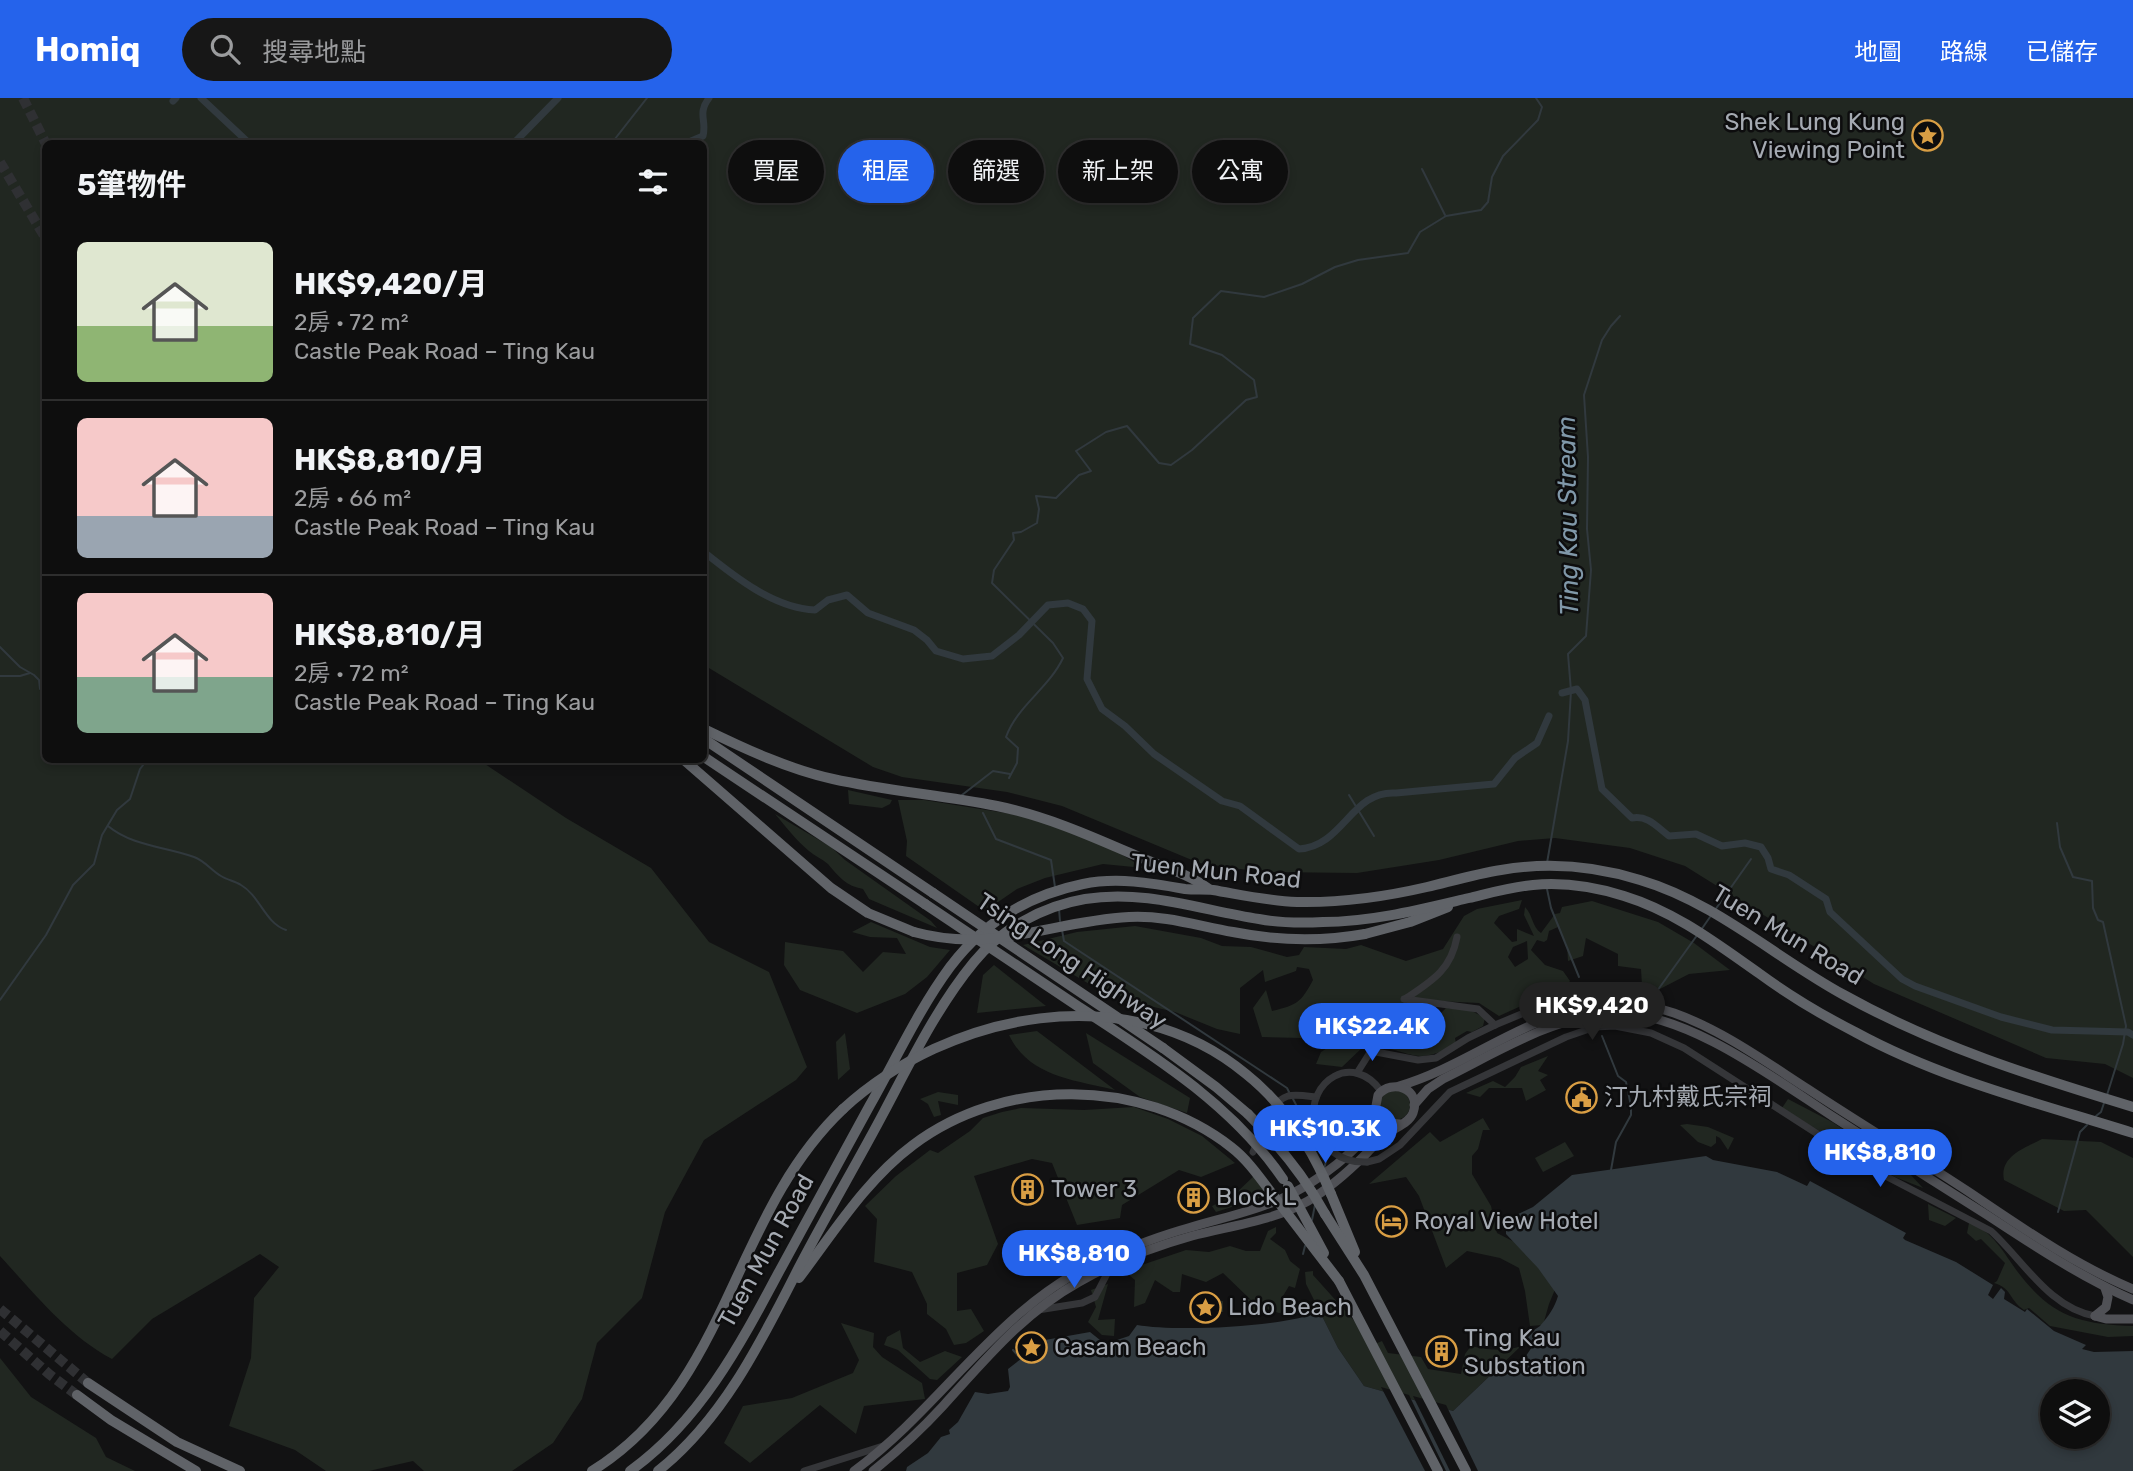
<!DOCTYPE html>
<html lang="zh-TW">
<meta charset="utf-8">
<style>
:root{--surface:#0e0e0e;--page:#171717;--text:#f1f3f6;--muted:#9b9c9e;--line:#2e2e2e;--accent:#2563eb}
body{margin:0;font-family:Rubik,"Noto Sans TC",sans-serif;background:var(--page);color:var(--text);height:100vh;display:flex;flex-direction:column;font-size:26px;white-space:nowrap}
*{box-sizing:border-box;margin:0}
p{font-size:23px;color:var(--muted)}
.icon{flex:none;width:38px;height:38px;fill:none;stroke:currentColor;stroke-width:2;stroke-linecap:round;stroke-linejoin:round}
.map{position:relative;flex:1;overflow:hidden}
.drawer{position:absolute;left:42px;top:42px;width:665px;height:623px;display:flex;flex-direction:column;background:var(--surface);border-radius:10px;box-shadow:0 4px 10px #0003,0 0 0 2px var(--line)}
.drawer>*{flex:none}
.top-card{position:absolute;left:728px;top:42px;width:665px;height:63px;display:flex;gap:14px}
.controls{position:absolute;left:2040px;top:1281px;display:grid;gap:14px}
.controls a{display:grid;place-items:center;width:70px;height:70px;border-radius:50%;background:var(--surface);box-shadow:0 4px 10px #0003,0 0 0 2px var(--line);font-size:35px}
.price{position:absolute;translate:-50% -60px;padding:0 16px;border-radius:24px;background:var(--accent);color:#fff;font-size:23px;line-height:46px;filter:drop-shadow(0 2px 4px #0008)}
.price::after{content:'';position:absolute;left:50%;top:42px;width:21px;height:16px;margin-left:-10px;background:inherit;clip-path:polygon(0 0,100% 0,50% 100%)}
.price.active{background:#222;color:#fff}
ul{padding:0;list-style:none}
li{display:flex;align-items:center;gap:21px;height:175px;padding:0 35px}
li+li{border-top:2px solid var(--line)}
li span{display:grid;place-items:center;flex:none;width:196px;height:140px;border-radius:10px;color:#555}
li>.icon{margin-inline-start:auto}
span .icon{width:84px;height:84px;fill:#fffc;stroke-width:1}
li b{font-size:30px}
h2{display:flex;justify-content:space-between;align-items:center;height:84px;padding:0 35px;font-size:30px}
.chip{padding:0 24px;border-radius:32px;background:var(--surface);box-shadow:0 4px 10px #0003,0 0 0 2px var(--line);font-size:24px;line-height:63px}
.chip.active{background:var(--accent);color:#fff}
header{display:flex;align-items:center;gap:42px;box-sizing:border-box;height:98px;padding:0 35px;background:var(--accent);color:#fff}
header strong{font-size:33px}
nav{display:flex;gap:38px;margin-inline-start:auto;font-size:24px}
.search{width:490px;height:63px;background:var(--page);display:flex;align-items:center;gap:18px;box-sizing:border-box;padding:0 24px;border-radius:38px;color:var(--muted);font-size:26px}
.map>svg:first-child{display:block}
</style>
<header>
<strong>Homiq</strong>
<div class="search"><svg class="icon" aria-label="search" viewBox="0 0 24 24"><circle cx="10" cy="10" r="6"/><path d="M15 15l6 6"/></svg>搜尋地點</div>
<nav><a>地圖</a><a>路線</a><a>已儲存</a></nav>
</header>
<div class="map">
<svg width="2133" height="1373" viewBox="0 0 2133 1373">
<rect width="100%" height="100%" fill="#121213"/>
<g fill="#212721" fill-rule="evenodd">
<path d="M0,0H2133V980L2105,966L2046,960L1874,886L1685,768L1630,750L1555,740L1518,743L1439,762L1357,775L1261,774L1199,765L1062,708L1007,694L902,679L873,669L704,567V46H46V662H479L566,720L651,770L709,844L769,874L807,969L796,982L704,1042L665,1114L642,1200L597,1245L582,1301L553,1345L512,1373H424L413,1363L369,1373H326L295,1352L229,1328L251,1260L254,1200L279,1169L260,1156L152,1221L112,1261C67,1237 34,1195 0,1158Z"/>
<polygon points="848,692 892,702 890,706 882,710 849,706"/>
<polygon points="898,702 924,702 1031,719 1106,747 1144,770 1103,766 1045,780 1017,791 985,813 906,758 907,743"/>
<path d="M775,716L831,749L845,762L931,823L937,830L869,801L863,791C846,788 839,779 828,766C822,761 815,758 809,753C796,742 786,729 775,716Z"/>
<path d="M1522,802L1519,811L1499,818L1494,825L1512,844L1517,843V831L1534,838L1524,817L1525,809C1533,817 1532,829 1541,835L1555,816L1560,815L1562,809L1592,803L1658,824L1694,845L1730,872L1689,876L1658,892L1642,888L1641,871L1618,868V856L1586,840L1583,858L1568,863L1567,847L1558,829L1549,833L1547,842L1544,844L1537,842L1531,852L1545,867L1563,873L1570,883L1567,887L1499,918L1479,905L1416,902L1384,927L1388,943L1422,944L1441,940H1417L1418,926L1439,917L1446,910L1470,912L1485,920L1483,928L1472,934L1467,933L1455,940L1456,946C1410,973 1406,945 1363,949L1342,969L1316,966L1321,954L1343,940L1339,929L1307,932L1302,940L1262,939L1253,910L1266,892L1272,913C1298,907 1301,904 1313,882L1309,871L1297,869L1296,873L1265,884L1263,872L1240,890V936L1217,931L1175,914L1124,902L1115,892L1096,890L1023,847L1077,834L1135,828L1201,840L1222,848L1251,849L1287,859L1299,857L1304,849L1346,851L1361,847L1406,863L1443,851L1464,818L1477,811ZM1527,843L1528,861L1515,869L1508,859L1513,849Z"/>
<polygon points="871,824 930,849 950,852 927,879 905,896 857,915 800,892 784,867 785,844 843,853 863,874 883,854 906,856 897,840 870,839 852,834"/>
<polygon points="994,867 1046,908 977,915 983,877"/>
<path d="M1037,933L1115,992C1074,982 1029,979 1009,937Z"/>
<polygon points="845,935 850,971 838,982 836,944"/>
<polygon points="1086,935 1190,1000 1187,1015 1140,999 1093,965"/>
<polygon points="1548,958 1538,973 1548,977 1540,982 1546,992 1526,1003 1522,990 1489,990 1480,999 1466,995 1493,983 1505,989 1515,979 1521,969"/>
<circle cx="1395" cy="1007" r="15"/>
<polygon points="938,994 958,997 958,1007 938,1003 941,1017 934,1019 928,1006 920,1001"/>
<polygon points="1788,1001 1832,1024 1909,1075 1923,1090 1895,1079 1782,1010"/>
<polygon points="1134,1009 1168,1021 1202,1038 1235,1065 1201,1079 1179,1072 1122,1107 1120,1120 1077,1127 1052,1065 1032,1061 974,1078 998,1146 987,1167 957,1175 957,1213 971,1211 984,1233 966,1245 954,1247 946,1231 927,1216 927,1206 912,1174 874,1164 877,1121 865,1108 896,1078 930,1052 938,1055 970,1033 983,1020 1002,1014 1021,1010 1084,1012"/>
<polygon points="1483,1020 1490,1032 1483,1032 1478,1051 1472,1058 1472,1076 1491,1108 1497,1135 1528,1151 1556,1189 1549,1206 1543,1227 1530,1228 1525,1193 1519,1170 1500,1160 1467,1153 1446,1170 1419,1098 1406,1079 1369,1086 1430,1034 1440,1044"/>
<polygon points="1687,1026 1708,1029 1734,1040 1728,1052 1720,1040 1716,1038 1716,1045 1711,1049 1698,1044 1680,1027"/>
<path d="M2042,1041L2101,1044L2133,1060V1159L2086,1112L2064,1113L2004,1082C1999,1058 2025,1050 2042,1041Z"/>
<polygon points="1565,1044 1574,1058 1543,1074 1535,1060"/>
<polygon points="1254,1078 1269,1097 1216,1114 1212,1108 1234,1097"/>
<polygon points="1928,1106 1956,1120 1945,1128 1929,1122"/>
<path d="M1969,1125C1992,1132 2004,1155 2017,1173C2051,1218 2078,1226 2133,1228V1238L2108,1239L2050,1228L2029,1210L2024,1212C2009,1202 2012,1190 1994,1185L1997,1183L2005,1165L1981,1141L1976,1143L1967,1135Z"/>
<polygon points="1276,1129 1276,1135 1270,1141 1285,1152 1290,1163 1300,1171 1295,1190 1289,1188 1283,1198 1286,1214 1279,1215 1258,1208 1261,1211 1255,1217 1243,1207 1248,1201 1251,1202 1223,1175 1206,1184 1182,1176 1180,1194 1173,1194 1155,1182 1145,1205 1134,1209 1135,1182 1124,1173 1186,1152 1209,1154 1230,1148 1246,1153 1260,1153 1268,1133"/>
<path d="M1313,1173V1177L1375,1246L1382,1243L1388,1255L1421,1259L1428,1271L1461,1276L1465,1256L1471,1248C1487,1252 1505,1254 1521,1248L1453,1313L1364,1288L1338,1250L1306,1186L1305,1174Z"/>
<polygon points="1108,1186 1098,1222 1115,1221 1114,1238 1102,1237 1088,1224 1096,1209 1091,1192"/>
<polygon points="1223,1203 1223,1214 1195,1215 1195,1204"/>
<polygon points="841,1225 874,1235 873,1249 882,1259 922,1285 925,1301 864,1308 856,1336 820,1307 750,1365 724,1345 743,1308 792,1300 853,1275 859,1262"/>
<polygon points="900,1232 903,1250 920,1264 945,1253 962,1259 937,1282 930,1281 898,1252 884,1247 887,1239"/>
<polygon points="0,1260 31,1299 96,1340 106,1359 135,1373 0,1373"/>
</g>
<path fill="#31393e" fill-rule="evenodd" d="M1706,1058L1713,1062L1777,1074L1807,1088L1810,1083L1906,1135L1903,1140L1905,1142L1956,1164L1993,1187L1988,1197L1993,1201L2001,1190L2005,1194L2004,1201L2025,1214L2027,1211L2054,1233L2086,1247L2082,1251L2094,1254L2133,1253V1373H906L907,1369L928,1355L941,1339L950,1336L949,1332L958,1324L975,1294L988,1296L1008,1293L1010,1289L1008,1271L1045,1242L1090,1234L1105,1246L1129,1238L1137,1227C1177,1234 1283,1229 1320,1214L1338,1250L1364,1288L1453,1313L1497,1271L1505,1274L1519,1268L1532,1249L1527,1238C1531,1233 1535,1232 1540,1228C1548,1219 1555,1209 1558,1198L1538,1170L1506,1136V1122L1533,1109L1572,1077ZM2053,1293H2098V1339H2053Z"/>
<g fill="#121213">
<polygon points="1381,1289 1409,1297 1446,1373 1425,1373"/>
<polygon points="1413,1298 1446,1307 1478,1373 1450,1373"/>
</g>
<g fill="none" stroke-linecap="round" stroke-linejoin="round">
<g stroke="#31393e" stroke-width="2">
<polyline points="611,46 647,0"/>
<polyline points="1422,71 1445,117"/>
<polyline points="0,549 20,569 34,577 39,582 40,591 46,595"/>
<polyline points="0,578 20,578 30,575"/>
<path d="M1009,680L1017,665L1018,650L1006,639C1017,608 1049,590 1063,560L1053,545L992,485L994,472L1014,442L1013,435L1021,434L1037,425L1039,411L1036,398L1056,400L1079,377L1091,373L1076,353L1106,334L1127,328L1159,365L1171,367L1192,352L1246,302L1257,299L1254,282L1222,257L1190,246L1193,220L1221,193L1264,199L1302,186L1335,169L1358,162L1408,155L1420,134L1446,118L1481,112L1488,104L1492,79L1503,58L1538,22L1542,9L1536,0"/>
<polyline points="962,697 993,673 1010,676"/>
<polyline points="1349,697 1374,738"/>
<polyline points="983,715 996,741 1051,762 1055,789"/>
<polyline points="2057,725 2060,749 2073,779 2092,783 2093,810 2098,822 2103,824 2126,928 2123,946 2107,997"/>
<path d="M108,728C132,748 166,749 194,759C205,763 211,772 221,778C227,782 235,783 241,787C260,798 265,825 286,832"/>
<polyline points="1547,765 1568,643 1571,593 1568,556 1586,538 1591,472 1587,431 1588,359 1584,297 1602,242 1611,228 1620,218"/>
<polyline points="1547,791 1551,810 1579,879"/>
<polyline points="1059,811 1060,823"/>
<polyline points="1715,812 1751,761"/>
<polyline points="1062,832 1064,843 1287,990 1290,996"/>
<polyline points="1701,832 1710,819"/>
<polyline points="1652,900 1698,836"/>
<polyline points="0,902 46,837 73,787 94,766 102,737 117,712 130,701 140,671 147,662"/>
<polyline points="1602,938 1618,978 1626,984 1631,1008 1631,1017 1616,1044 1611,1072"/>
<polyline points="1293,1001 1326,1063 1324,1071"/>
<polyline points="2096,1018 2101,1014 2104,1005"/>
<polyline points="2058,1114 2080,1034 2087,1027"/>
<polyline points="1312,1122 1315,1107"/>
<polyline points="1303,1156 1305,1148"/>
<polyline points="1013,1252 1021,1261"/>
</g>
<g stroke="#31393e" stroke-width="7">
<polyline points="201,0 250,46"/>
<polyline points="173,3 176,0"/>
<polyline points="513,46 558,0"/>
<path d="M684,46L703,38C707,22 697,16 709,0"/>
<path d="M704,454C735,479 774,510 815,512L828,502L847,497L868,515L914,532L927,542L936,553L963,561L992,558L1019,537L1048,507L1068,505L1083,511L1092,523L1087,581L1102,611L1125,628L1154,656L1222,703L1240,708L1299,751C1344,748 1351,692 1396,695L1494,686L1515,660L1537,645L1549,618"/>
<path d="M1562,595L1577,591L1585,602L1602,691L1632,720C1648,717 1657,729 1669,738L1696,736L1722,748L1745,745L1761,749L1768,760L1771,771L1789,777L1826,801L1830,814L1902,881L1915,888L2001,919L2052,932L2128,934L2133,937"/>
</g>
<g stroke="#2f3033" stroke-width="10" stroke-dasharray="10 5" stroke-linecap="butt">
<polyline points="23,0 46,46"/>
<polyline points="0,64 46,141"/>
<polyline points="0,1211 88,1285"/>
<polyline points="0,1233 49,1276 77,1297"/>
</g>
<g stroke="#353639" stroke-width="7">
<polyline points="1404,901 1478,911 1495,927"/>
<path d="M1405,901C1432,883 1451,872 1457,839"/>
<polyline points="1357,975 1369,956 1376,954 1418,962 1436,960 1468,940 1495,927 1584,890"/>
<path d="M1314,1025C1307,982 1353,954 1381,993"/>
<path d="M1253,1054C1261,1038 1268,1004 1288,998C1296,996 1307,998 1316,999"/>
<path d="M1367,1064L1379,1061L1400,1047L1450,994L1566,939L1595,929L1615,928L1651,935L1684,950L1872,1071L1991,1133C2023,1162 2049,1210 2095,1218"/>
<polyline points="1038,1212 1082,1205 1095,1199 1111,1168"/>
<polyline points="804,1373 883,1348"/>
</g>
<g stroke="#505156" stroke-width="9">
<path d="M1399,988C1465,969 1521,920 1590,909C1618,904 1648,906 1674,915C1722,932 1766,964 1808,991C1861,1026 1916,1059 1969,1094C2021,1129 2075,1167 2133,1191"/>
<path d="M1414,1007L1428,991L1443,981C1494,956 1556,917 1614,915C1687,914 1775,981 1835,1020C1886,1053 1936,1085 1987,1117C2034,1148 2081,1179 2133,1202"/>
<polyline points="2095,1218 2106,1221 2133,1221"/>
<polyline points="2095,1218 2106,1209 2108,1199 2105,1190"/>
<path d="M854,1373C945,1306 997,1209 1103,1161C1131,1149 1159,1138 1188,1130C1250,1112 1285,1108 1337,1066C1355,1051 1369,1038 1378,1018"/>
<path d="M873,1373C898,1353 921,1332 943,1308C985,1262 1023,1215 1079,1184C1114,1164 1153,1149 1192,1138C1230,1128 1273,1123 1308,1103C1330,1090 1348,1074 1366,1056C1372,1050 1378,1043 1384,1038C1393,1030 1409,1026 1413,1015C1422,991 1392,980 1378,997L1375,1013L1386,1025L1401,1026"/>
</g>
<g stroke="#606368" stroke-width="10">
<path d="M704,631C745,651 788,671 833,681C887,693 942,697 997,708C1046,718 1091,738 1137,758C1162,769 1188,775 1209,791"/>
<polyline points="704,641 933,795"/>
<polyline points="704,659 925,806"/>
<polyline points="684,662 831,790 868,815 914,834"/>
<polyline points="1365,836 1410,824 1448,809"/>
<polyline points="1163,950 1216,989 1248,1016"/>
<polyline points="1331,1096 1355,1154"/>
<polyline points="1325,1116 1364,1177 1466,1373"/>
<path d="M799,1180C834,1134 866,1082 913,1047C1003,979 1141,979 1231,1049C1248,1062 1260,1080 1273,1097"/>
<polyline points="1339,1183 1438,1373"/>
<polyline points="88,1285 177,1344 240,1373"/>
<polyline points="77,1297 111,1322 196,1373"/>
<path d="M592,1373C731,1287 730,1118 843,1011"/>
<path d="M630,1373C700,1323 740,1247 780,1172C810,1116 840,1062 870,1007C896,961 919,911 950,869C983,825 1029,797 1083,786C1117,779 1151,785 1185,791C1195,792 1204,791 1213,792C1242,797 1268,803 1297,804C1341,805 1384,799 1427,789C1452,783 1476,776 1501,772C1547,764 1595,768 1640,782C1715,804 1776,860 1844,897C1935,948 2034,979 2133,1009"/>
<path d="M658,1373C721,1323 759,1248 795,1177C823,1122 855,1069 884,1014C911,963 937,909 974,864C1001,831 1043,808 1085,801C1144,791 1201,812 1259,821C1280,825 1302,825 1323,824C1372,824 1422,811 1469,800C1490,795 1511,789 1533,787C1563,784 1595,789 1624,798C1676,814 1717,846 1760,876C1790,898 1822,917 1855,934C1943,982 2038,1005 2133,1035"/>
</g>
<path stroke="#353639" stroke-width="7" d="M1314,1025C1324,1050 1338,1065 1367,1064"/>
<g stroke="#606368" stroke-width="10">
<polyline points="933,795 1163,950"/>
<path d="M925,806C976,840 1026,874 1076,907C1151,956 1232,1006 1283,1081"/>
<path d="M914,834C994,856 1051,823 1129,819C1165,817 1198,828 1233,834C1278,843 1320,844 1365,836"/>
<path d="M843,1011C949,914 1128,878 1246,976C1285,1007 1312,1050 1331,1096"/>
<path d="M1248,1016C1277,1045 1305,1079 1325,1116"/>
<polyline points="1288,1088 1324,1155"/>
<polyline points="1273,1097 1339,1183"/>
</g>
</g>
<defs>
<symbol id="sight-ring" viewBox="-11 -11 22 22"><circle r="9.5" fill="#0d0d0e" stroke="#d99e44" stroke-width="1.5"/><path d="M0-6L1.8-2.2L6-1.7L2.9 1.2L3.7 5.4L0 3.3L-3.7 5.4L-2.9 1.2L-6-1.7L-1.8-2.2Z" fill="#d99e44"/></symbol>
<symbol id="civic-ring" viewBox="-11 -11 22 22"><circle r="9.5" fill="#0d0d0e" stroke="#d99e44" stroke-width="1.5"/><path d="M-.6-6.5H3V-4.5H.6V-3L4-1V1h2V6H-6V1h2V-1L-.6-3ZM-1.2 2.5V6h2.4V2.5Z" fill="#d99e44"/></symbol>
<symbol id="building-ring" viewBox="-11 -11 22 22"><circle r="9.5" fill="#0d0d0e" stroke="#d99e44" stroke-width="1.5"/><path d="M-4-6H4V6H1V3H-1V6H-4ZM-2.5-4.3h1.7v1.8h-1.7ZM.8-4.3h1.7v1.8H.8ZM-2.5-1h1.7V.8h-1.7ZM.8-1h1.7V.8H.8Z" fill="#d99e44"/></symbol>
<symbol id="hotel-ring" viewBox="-11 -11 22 22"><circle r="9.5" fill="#0d0d0e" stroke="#d99e44" stroke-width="1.5"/><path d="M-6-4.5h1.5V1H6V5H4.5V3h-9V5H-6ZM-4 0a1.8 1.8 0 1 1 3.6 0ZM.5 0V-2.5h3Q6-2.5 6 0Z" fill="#d99e44"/></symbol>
</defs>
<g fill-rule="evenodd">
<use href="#sight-ring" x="1910" y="20" width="35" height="35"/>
<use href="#civic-ring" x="1564" y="982" width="35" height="35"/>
<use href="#building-ring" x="1010" y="1074" width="35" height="35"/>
<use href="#building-ring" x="1176" y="1082" width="35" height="35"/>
<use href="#hotel-ring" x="1374" y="1106" width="35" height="35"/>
<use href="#sight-ring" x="1188" y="1192" width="35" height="35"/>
<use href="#sight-ring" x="1014" y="1232" width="35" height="35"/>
<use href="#building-ring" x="1424" y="1236" width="35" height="35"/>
</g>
<g text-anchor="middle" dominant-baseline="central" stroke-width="5" stroke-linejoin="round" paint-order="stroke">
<g font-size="24" fill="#a5aab2" stroke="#0d0d0e" text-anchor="start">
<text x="1905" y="24" text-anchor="end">Shek Lung Kung<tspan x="1905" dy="28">Viewing Point</tspan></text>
<text x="1604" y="999">汀九村戴氏宗祠</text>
<text x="1051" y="1091">Tower 3</text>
<text x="1216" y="1099">Block L</text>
<text x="1414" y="1123">Royal View Hotel</text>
<text x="1228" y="1209">Lido Beach</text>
<text x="1464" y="1240">Ting Kau<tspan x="1464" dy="28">Substation</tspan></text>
<text x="1054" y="1249">Casam Beach</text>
</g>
<g font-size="24" fill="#a5aab2" stroke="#0d0d0e">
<text transform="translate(1216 773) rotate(6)">Tuen Mun Road</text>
<text transform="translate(1788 837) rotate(31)">Tuen Mun Road</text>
<text transform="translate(1072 863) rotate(34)">Tsing Long Highway</text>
<text transform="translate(766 1153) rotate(-61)">Tuen Mun Road</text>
</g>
<g font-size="26" font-style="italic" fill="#8098a9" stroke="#0d0d0e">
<text transform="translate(1568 418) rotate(-91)">Ting Kau Stream</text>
</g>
</g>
</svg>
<div class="controls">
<a><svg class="icon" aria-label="layers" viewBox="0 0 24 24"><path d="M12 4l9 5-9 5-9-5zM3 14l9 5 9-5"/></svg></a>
</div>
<b class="price active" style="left:1592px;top:944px">HK$9,420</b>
<b class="price" style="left:1372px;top:965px">HK$22.4K</b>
<b class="price" style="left:1325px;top:1067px">HK$10.3K</b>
<b class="price" style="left:1880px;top:1091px">HK$8,810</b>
<b class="price" style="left:1074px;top:1192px">HK$8,810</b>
<div class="top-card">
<a class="chip">買屋</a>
<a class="chip active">租屋</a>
<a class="chip">篩選</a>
<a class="chip">新上架</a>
<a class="chip">公寓</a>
</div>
<section class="drawer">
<h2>5筆物件<svg class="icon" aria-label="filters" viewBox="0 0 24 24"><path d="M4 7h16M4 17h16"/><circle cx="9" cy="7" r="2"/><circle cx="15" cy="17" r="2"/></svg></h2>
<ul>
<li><span style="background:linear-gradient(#dfe7d0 60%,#8fb573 0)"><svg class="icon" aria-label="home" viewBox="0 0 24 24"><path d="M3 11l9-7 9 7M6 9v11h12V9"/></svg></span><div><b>HK$9,420/月</b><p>2房 · 72 m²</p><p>Castle Peak Road – Ting Kau</p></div></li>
<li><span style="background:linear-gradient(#f6c9c9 70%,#9aa5b1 0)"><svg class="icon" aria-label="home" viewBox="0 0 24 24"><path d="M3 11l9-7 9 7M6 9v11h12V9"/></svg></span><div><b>HK$8,810/月</b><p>2房 · 66 m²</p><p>Castle Peak Road – Ting Kau</p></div></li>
<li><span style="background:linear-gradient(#f6c9c9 60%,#7fa58c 0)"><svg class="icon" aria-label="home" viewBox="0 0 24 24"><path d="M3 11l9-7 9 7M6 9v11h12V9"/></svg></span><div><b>HK$8,810/月</b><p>2房 · 72 m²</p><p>Castle Peak Road – Ting Kau</p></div></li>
</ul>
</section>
</div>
